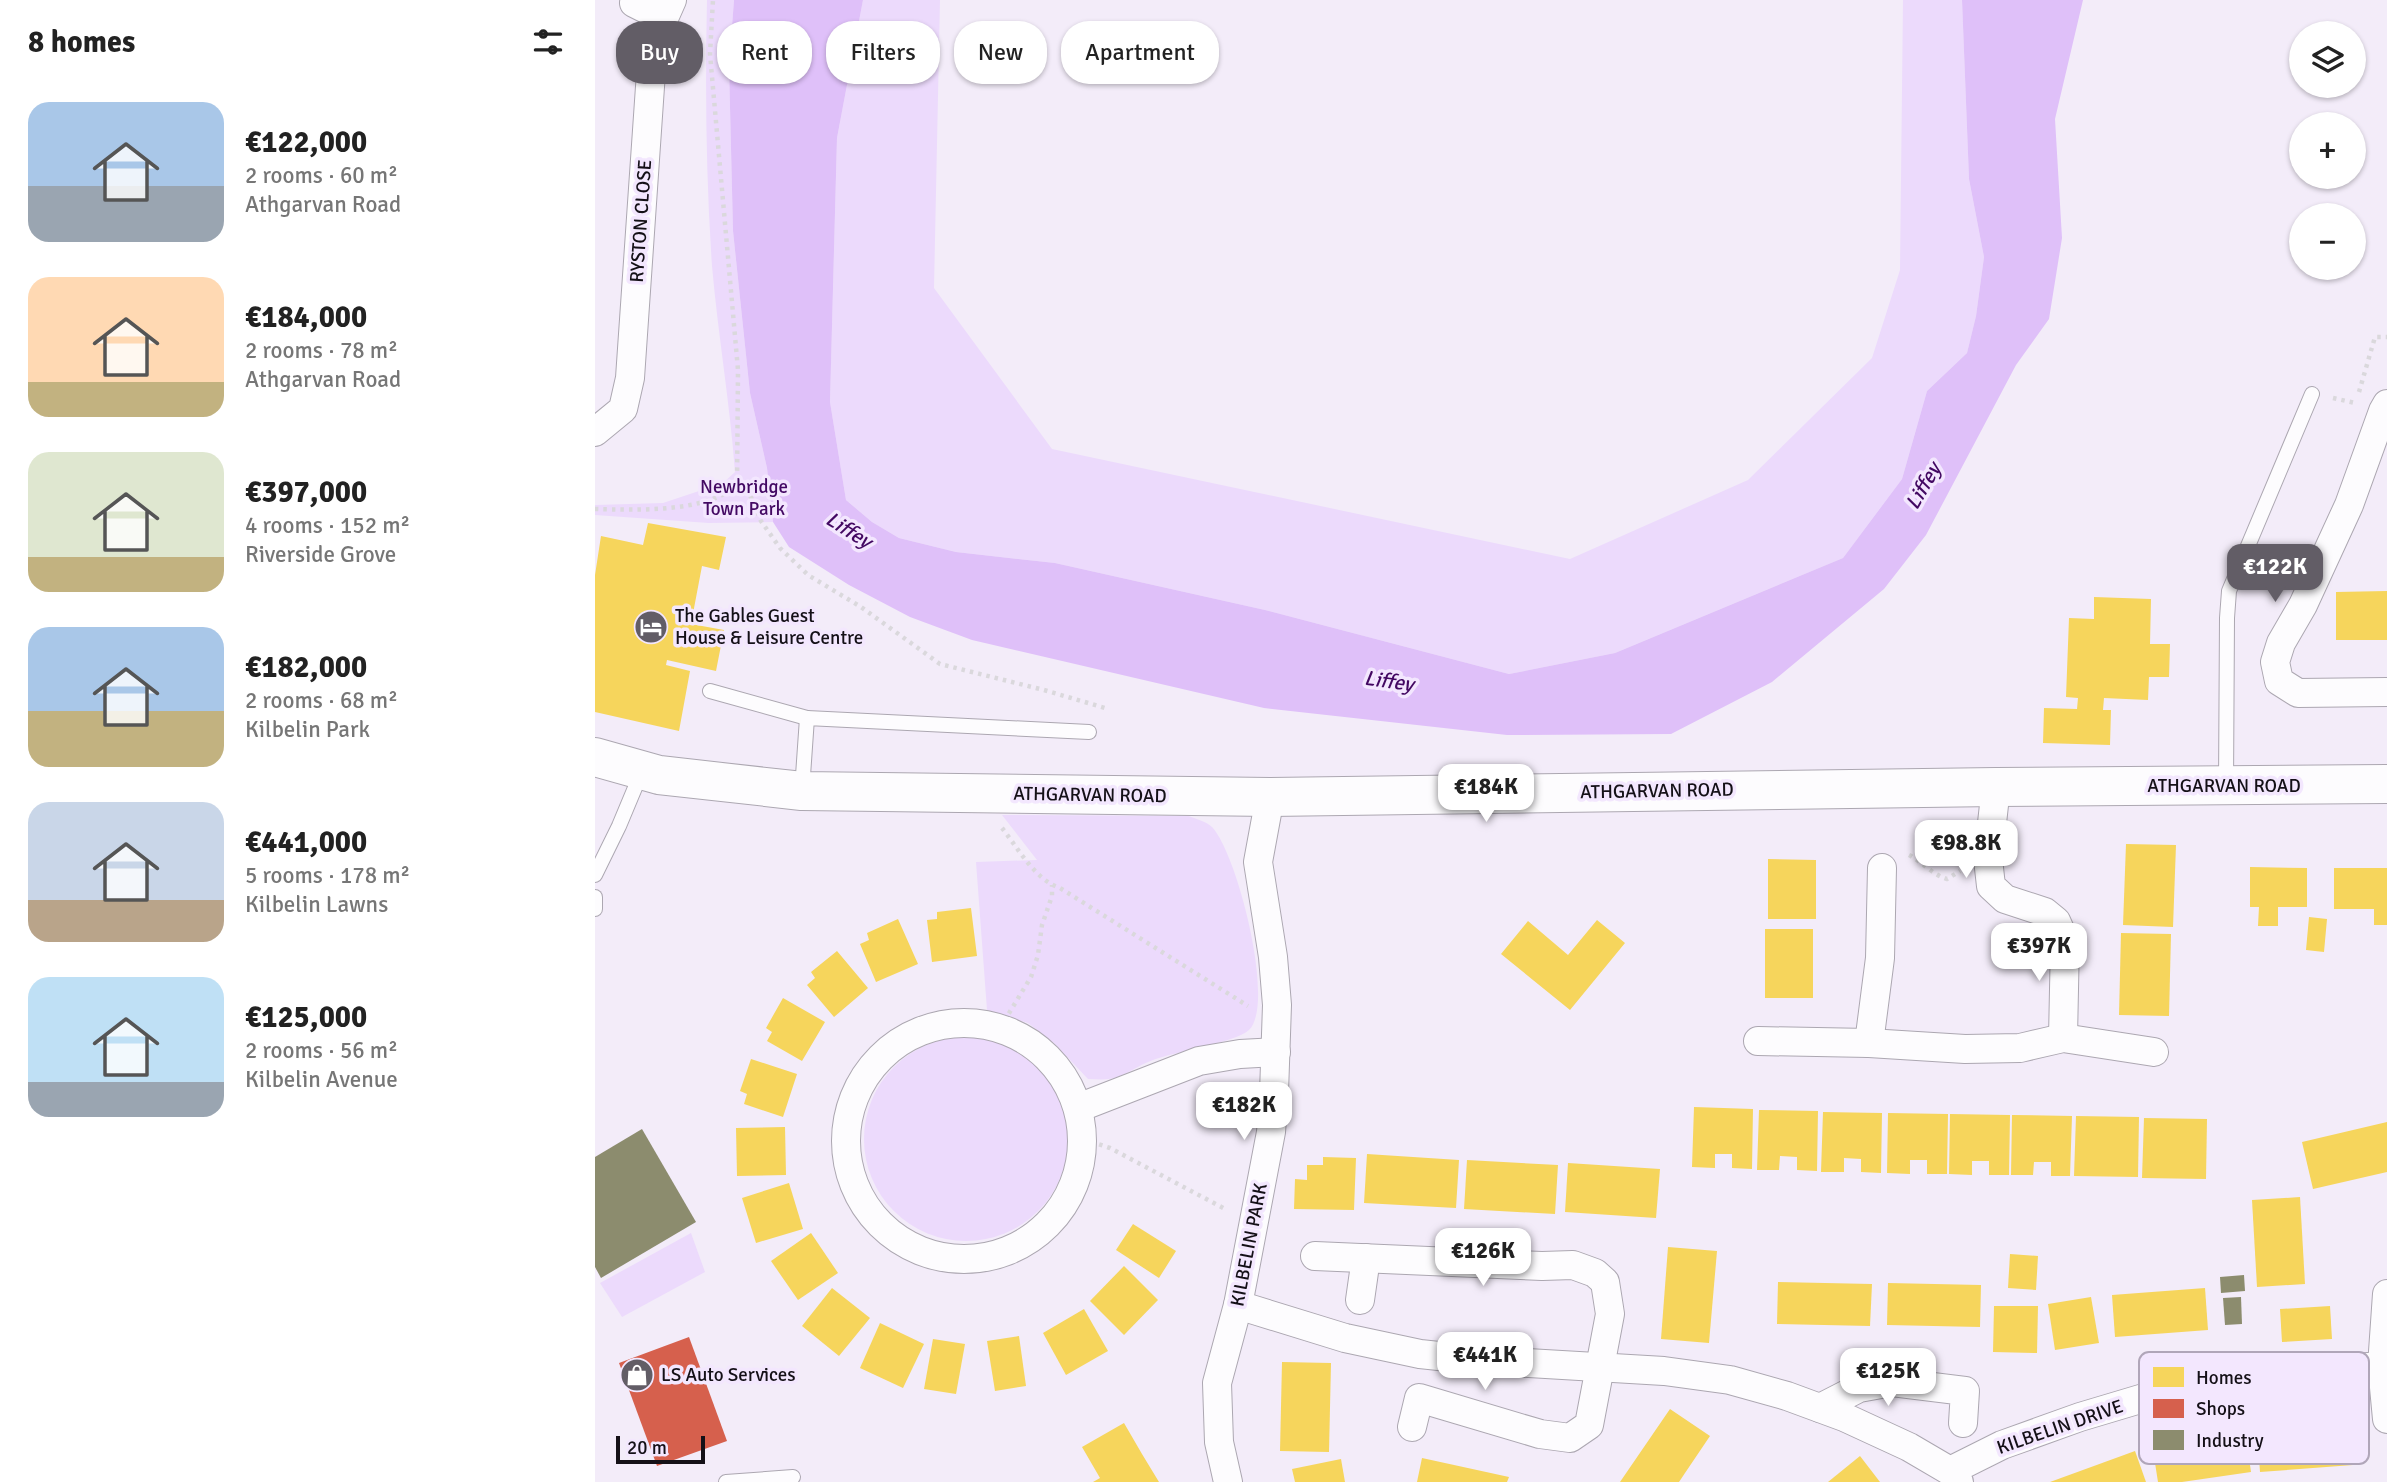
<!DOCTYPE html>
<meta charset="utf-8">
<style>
:root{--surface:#fff;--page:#f6f6f6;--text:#222;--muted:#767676;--accent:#625d66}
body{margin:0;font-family:Signika,sans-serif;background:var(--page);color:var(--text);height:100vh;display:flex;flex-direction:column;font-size:26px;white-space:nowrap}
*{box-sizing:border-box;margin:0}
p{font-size:23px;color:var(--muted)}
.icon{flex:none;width:38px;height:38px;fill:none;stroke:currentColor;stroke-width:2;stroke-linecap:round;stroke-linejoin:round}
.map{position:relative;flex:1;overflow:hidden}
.sheet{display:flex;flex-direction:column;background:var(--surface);width:595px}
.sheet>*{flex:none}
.hud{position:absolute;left:21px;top:21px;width:665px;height:63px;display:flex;gap:14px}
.controls{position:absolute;left:1694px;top:21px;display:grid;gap:14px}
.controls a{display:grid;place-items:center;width:77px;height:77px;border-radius:50%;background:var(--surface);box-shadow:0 2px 5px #0004;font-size:35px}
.scale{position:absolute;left:21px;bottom:18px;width:89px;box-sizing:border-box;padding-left:7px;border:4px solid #141017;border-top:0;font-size:19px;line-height:24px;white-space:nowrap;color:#141017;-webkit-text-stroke:5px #f3e7fe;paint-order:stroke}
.price{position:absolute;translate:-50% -60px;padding:0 16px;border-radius:14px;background:#fff;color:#222;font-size:23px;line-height:46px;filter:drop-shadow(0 2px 4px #0008)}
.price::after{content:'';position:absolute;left:50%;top:42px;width:21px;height:16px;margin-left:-10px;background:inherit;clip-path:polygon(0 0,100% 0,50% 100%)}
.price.selected{background:var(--accent);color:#fff}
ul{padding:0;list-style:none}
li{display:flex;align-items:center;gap:21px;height:175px;padding:0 28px}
li span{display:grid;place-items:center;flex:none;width:196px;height:140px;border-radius:21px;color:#555}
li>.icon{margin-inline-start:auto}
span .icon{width:84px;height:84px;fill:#fffc;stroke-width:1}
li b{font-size:30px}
h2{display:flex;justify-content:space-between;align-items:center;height:84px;padding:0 28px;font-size:30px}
.tag{padding:0 24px;border-radius:28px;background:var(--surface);box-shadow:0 2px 5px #0004;font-size:24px;line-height:63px}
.tag.selected{background:var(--accent);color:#fff}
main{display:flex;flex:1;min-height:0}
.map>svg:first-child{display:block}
</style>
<main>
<section class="sheet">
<h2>8 homes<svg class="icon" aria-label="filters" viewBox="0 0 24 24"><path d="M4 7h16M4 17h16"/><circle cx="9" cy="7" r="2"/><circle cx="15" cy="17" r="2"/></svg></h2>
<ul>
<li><span style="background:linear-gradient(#a9c7e8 60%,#9aa5b1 0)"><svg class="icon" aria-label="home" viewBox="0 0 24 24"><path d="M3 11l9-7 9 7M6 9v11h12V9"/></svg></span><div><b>€122,000</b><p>2 rooms · 60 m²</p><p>Athgarvan Road</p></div></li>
<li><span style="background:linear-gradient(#ffd9b3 75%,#c2b280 0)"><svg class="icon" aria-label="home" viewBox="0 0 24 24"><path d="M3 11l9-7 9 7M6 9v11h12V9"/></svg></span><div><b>€184,000</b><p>2 rooms · 78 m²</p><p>Athgarvan Road</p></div></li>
<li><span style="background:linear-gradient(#dfe7d0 75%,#c2b280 0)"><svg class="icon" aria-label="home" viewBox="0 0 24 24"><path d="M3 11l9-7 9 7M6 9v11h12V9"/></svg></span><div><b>€397,000</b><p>4 rooms · 152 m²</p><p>Riverside Grove</p></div></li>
<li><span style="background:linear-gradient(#a9c7e8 60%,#c2b280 0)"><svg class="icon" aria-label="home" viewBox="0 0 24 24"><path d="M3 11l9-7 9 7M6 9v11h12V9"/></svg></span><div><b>€182,000</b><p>2 rooms · 68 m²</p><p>Kilbelin Park</p></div></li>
<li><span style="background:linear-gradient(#c9d6e8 70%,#b9a48a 0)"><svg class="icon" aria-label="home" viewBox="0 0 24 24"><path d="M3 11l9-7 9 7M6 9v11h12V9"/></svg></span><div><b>€441,000</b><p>5 rooms · 178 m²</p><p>Kilbelin Lawns</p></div></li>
<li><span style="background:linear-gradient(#bfe0f5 75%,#9aa5b1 0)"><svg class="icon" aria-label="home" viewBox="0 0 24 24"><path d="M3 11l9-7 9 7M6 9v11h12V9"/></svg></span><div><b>€125,000</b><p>2 rooms · 56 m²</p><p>Kilbelin Avenue</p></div></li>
</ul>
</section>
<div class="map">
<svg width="1792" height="1482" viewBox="0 0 1792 1482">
<rect width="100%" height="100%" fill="#f3ecf9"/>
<g fill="#ecdafc">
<path d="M112,0H139L134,66L138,231L155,393L172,468L178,522L114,523L0,515V505L68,503L128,483L140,472C135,403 123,335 117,266C111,178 110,88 112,0Z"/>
<polygon points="268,0 345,0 339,288 457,449 975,559 1153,480 1277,358 1305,270 1308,0 1367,0 1374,179 1389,257 1381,316 1372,353 1332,391 1307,479 1248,558 1020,653 914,674 670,610 460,563 361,552 304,538 277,522 251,500 235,402 242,138"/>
<path d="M407,815L594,816C601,819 612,822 617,827C642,853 681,1004 654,1030C639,1043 579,1052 558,1060C543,1065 529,1077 514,1079C507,1080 500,1079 493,1079L459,1043L433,1023L392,1010L381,862L442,860Z"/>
<circle cx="371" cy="1139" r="102"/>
<polygon points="96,1233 110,1272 27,1317 5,1283"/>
</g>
<polygon fill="#dfc0f9" points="139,0 268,0 242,138 235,402 251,500 277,522 304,538 361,552 460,563 670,610 914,674 1020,653 1248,558 1307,479 1332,391 1372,353 1381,316 1389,257 1374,179 1367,0 1488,0 1460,119 1467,238 1454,319 1421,365 1331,535 1289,589 1177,682 1076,734 912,735 669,708 377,640 315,617 254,585 194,547 178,522 172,468 155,393 138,231 134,66"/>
<g fill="#f6d55c">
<polygon points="53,523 131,537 124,570 107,566 96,624 129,630 121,671 72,660 71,665 95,671 84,731 0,712 0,575 6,536 48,545"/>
<polygon points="1792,591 1792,640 1741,640 1741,592"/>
<polygon points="1499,597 1556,599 1555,644 1575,644 1574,677 1554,677 1553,700 1509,698 1508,710 1516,710 1515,745 1448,743 1449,708 1482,709 1483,698 1471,697 1474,618 1499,619"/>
<polygon points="1531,844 1581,845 1578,927 1528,925"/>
<polygon points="1173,859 1221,860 1221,919 1173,919"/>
<polygon points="1655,867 1712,868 1712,907 1683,907 1683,926 1663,926 1664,907 1655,907"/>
<polygon points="1739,868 1792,868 1792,925 1779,925 1779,909 1739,909"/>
<polygon points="376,908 382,956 337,962 332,920 342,919 342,912"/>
<polygon points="1714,917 1732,919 1729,952 1711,950"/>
<polygon points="303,919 323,964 281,982 265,944 274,940 272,933"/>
<polygon points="1002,920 1030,943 975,1010 906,954 933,921 973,955"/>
<rect x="1170" y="929" width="48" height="69"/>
<polygon points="1526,933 1576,934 1574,1016 1524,1015"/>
<polygon points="242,951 273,988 239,1017 212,985 220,978 216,972"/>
<polygon points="188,998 230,1022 207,1061 172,1041 177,1032 171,1028"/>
<polygon points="156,1059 202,1074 188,1117 149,1104 152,1094 145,1091"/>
<polygon points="1099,1107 1158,1109 1157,1169 1137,1168 1137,1154 1120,1154 1120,1168 1097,1167"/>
<polygon points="1164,1110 1223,1111 1222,1171 1202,1170 1202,1157 1185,1156 1184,1170 1162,1170"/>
<polygon points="1228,1112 1287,1113 1286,1173 1266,1172 1266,1159 1249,1158 1249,1172 1226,1172"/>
<polygon points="1293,1113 1353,1114 1352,1174 1332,1174 1332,1160 1315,1160 1315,1174 1292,1173"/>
<polygon points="1355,1114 1415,1115 1414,1175 1394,1175 1394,1161 1377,1161 1377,1175 1354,1174"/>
<polygon points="1417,1115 1477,1116 1475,1176 1456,1176 1456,1162 1439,1162 1438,1175 1416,1175"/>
<polygon points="1481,1116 1544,1117 1543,1177 1479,1176"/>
<polygon points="1549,1118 1612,1119 1611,1179 1547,1178"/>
<polygon points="1792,1122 1792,1172 1718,1189 1707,1142"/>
<polygon points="190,1127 191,1175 142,1176 141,1128"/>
<polygon points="772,1154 864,1160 861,1208 769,1203"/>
<polygon points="728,1157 761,1158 759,1210 699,1209 700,1179 712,1180 712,1165 728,1165"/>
<polygon points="872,1160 963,1165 960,1214 869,1209"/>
<polygon points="973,1163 1065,1169 1061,1218 970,1212"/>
<polygon points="194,1183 208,1229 161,1243 147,1198"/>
<polygon points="1705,1197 1710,1284 1662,1287 1657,1200"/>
<polygon points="538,1224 581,1251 564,1278 521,1250"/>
<polygon points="216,1233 243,1273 203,1300 176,1261"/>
<polygon points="1073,1247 1122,1251 1114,1343 1066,1339"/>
<polygon points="1415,1254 1443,1256 1441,1290 1413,1288"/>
<polygon points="529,1266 563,1300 529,1335 495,1301"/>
<polygon points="1183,1282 1277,1284 1275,1326 1182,1324"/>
<polygon points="1293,1283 1386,1285 1385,1327 1292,1325"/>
<polygon points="237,1288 275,1318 244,1356 207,1326"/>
<polygon points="1610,1288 1613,1330 1520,1337 1517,1295"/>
<polygon points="1496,1297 1504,1343 1460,1350 1453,1304"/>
<polygon points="1399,1306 1443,1306 1442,1353 1398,1352"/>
<polygon points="1735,1306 1737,1339 1687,1342 1685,1309"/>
<polygon points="489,1309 513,1351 471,1375 448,1333"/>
<polygon points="285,1323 329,1344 308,1388 265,1368"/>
<polygon points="424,1336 431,1386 400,1391 392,1341"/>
<polygon points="338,1339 370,1344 361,1394 329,1389"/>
<polygon points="687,1362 736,1363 734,1452 685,1451"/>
<polygon points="1075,1409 1115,1436 1090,1473 1084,1482 1025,1482"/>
<polygon points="529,1423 547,1454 564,1482 498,1482 505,1478 487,1447"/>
<polygon points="1762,1423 1764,1447 1757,1448 1758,1465 1665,1472 1662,1430"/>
<polygon points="1650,1430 1656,1472 1587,1482 1563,1482 1557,1444"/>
<polygon points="1540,1451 1551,1482 1455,1482"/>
<polygon points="1265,1456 1285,1482 1233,1482"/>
<polygon points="827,1458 914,1477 912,1482 822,1482"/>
<polygon points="746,1459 750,1482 700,1482 697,1469"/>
</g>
<polygon fill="#d6604d" points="94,1337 132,1441 62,1466 24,1363"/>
<g fill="#8c8c6e">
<polygon points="47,1129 101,1222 6,1278 0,1267 0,1157"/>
<polygon points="1649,1275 1650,1291 1626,1293 1625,1277"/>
<polygon points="1646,1297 1647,1324 1630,1325 1628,1298"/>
</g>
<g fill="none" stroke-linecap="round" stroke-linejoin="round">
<defs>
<g id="service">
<polyline points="115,691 212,718"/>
<polyline points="1631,785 1632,618 1634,591 1717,394"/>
<polyline points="207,790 212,718 494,732"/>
<polyline points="0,875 24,826 47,771"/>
<polyline points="0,897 0,909"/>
<polyline points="131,1482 198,1477"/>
</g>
<g id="minor">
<polyline points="39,3 69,18"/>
<polyline points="1792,404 1788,411 1754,505 1708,605 1686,643 1680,662 1684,681 1703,693 1792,692"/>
<polyline points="0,432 28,409 35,378 58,43 77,0"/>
<polyline points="1401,787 1393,859 1396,886 1410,899 1450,912 1461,921 1470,941 1468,1038"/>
<circle cx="369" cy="1141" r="118"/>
<polyline points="1163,1041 1274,1043 1370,1049 1425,1048 1468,1038 1559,1052"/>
<polyline points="1274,1043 1285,958 1287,868"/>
<polyline points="483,1108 604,1061 645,1054 681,1052"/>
<polyline points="720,1256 947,1266 978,1265 1000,1273 1010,1282 1015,1314 994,1425 975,1438 945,1434 824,1398 817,1427"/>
<polyline points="1792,1294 1787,1366 1792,1419"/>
<polyline points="765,1300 771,1258"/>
<polyline points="643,1305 750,1338 825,1354 881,1360 1069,1371 1135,1380 1192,1396 1249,1417 1314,1447 1355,1471 1364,1482"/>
<polyline points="1225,1408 1264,1388 1297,1382 1370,1391 1368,1423"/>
<polyline points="1355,1471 1407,1445 1485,1417 1562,1394 1636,1377 1787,1366"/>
<polyline points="633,1482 624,1442 622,1383 643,1305 676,1132 679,1093 682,1005 678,957 663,862 675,797"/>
</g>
<polyline id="secondary" points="0,757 64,775 207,791 675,797 1401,787 1792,784"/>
</defs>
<use href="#service" stroke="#aca7b1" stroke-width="16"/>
<use href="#minor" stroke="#aca7b1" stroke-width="30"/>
<use href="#secondary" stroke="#aca7b1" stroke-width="40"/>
<g stroke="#dad8dc" stroke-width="4.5" stroke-dasharray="3.5 5" stroke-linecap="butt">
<polyline points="1764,392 1780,337 1792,337"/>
<polyline points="1738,398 1760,403"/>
<polyline points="142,486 155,495 166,521 185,548 213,575 266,607 345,664 449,690 510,708"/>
<path d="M0,509C43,510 107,513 142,486L143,370L115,54L118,0"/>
<path d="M407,828C423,848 440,880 465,888L653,1006"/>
<path d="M1314,855C1327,862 1338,875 1352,879L1365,871"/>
<polyline points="405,1028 436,977 443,955 447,925 457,896 457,885"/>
<polyline points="488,1139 515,1148 632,1210"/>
</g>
<use href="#service" stroke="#fdfcfe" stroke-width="14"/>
<use href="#minor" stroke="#fdfcfe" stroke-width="28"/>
<use href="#secondary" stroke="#fdfcfe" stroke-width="38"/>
</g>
<defs>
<symbol id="hotel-disc" viewBox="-11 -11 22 22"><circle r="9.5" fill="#625d66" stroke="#f3e7fe"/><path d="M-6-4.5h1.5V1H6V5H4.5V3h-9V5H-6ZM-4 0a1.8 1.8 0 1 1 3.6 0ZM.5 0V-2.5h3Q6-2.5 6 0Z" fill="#fff"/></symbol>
<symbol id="shop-disc" viewBox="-11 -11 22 22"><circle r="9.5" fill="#625d66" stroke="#f3e7fe"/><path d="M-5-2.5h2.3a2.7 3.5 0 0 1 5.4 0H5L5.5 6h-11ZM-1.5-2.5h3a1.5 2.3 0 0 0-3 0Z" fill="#fff"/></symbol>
</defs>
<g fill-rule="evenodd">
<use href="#hotel-disc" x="37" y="608" width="38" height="38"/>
<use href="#shop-disc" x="23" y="1356" width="38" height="38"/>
</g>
<g text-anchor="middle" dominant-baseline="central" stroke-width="7" stroke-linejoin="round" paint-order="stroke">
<g font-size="19" fill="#141017" stroke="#f3e7fe">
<text transform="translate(46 221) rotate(-86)">RYSTON CLOSE</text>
<text x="1629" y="786">ATHGARVAN ROAD</text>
<text transform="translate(1062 791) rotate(-1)">ATHGARVAN ROAD</text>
<text transform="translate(495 795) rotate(1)">ATHGARVAN ROAD</text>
<text transform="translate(654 1245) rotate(-79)">KILBELIN PARK</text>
<text transform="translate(1465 1427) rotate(-19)">KILBELIN DRIVE</text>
</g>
<g font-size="19" fill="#430963" stroke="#f3e7fe">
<text x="149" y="487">Newbridge<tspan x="149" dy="22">Town Park</tspan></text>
</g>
<g font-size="19" fill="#141017" stroke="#f3e7fe" text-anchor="start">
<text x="80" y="616">The Gables Guest<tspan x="80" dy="22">House &amp; Leisure Centre</tspan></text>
<text x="66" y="1375">LS Auto Services</text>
</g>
<g font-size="21" font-style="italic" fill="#430862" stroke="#f3e7fe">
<text transform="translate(1328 486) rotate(-60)">Liffey</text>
<text transform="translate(254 530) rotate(32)">Liffey</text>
<text transform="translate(794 681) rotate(8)">Liffey</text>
</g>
</g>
<rect x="1544" y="1352" width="230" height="112" rx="10" fill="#f3e7fe" stroke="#b0a6b9" stroke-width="2"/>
<rect x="1558" y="1367" width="31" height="20" fill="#f6d55c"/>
<rect x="1558" y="1399" width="31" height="19" fill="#d6604d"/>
<rect x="1558" y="1430" width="31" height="20" fill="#8c8c6e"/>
<g font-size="19" fill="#141017">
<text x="1601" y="1384">Homes</text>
<text x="1601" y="1415">Shops</text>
<text x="1601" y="1447">Industry</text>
</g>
</svg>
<div class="controls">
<a><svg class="icon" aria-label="layers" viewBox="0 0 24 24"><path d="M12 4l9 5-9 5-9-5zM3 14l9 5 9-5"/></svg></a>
<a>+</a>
<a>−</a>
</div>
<div class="scale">20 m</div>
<b class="price selected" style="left:1680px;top:604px">€122K</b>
<b class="price" style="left:891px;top:824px">€184K</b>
<b class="price" style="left:1371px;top:880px">€98.8K</b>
<b class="price" style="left:1444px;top:983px">€397K</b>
<b class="price" style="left:649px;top:1142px">€182K</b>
<b class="price" style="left:888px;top:1288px">€126K</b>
<b class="price" style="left:890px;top:1392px">€441K</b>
<b class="price" style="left:1293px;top:1408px">€125K</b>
<div class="hud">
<a class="tag selected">Buy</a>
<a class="tag">Rent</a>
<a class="tag">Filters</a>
<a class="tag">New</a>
<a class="tag">Apartment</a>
</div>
</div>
</main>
